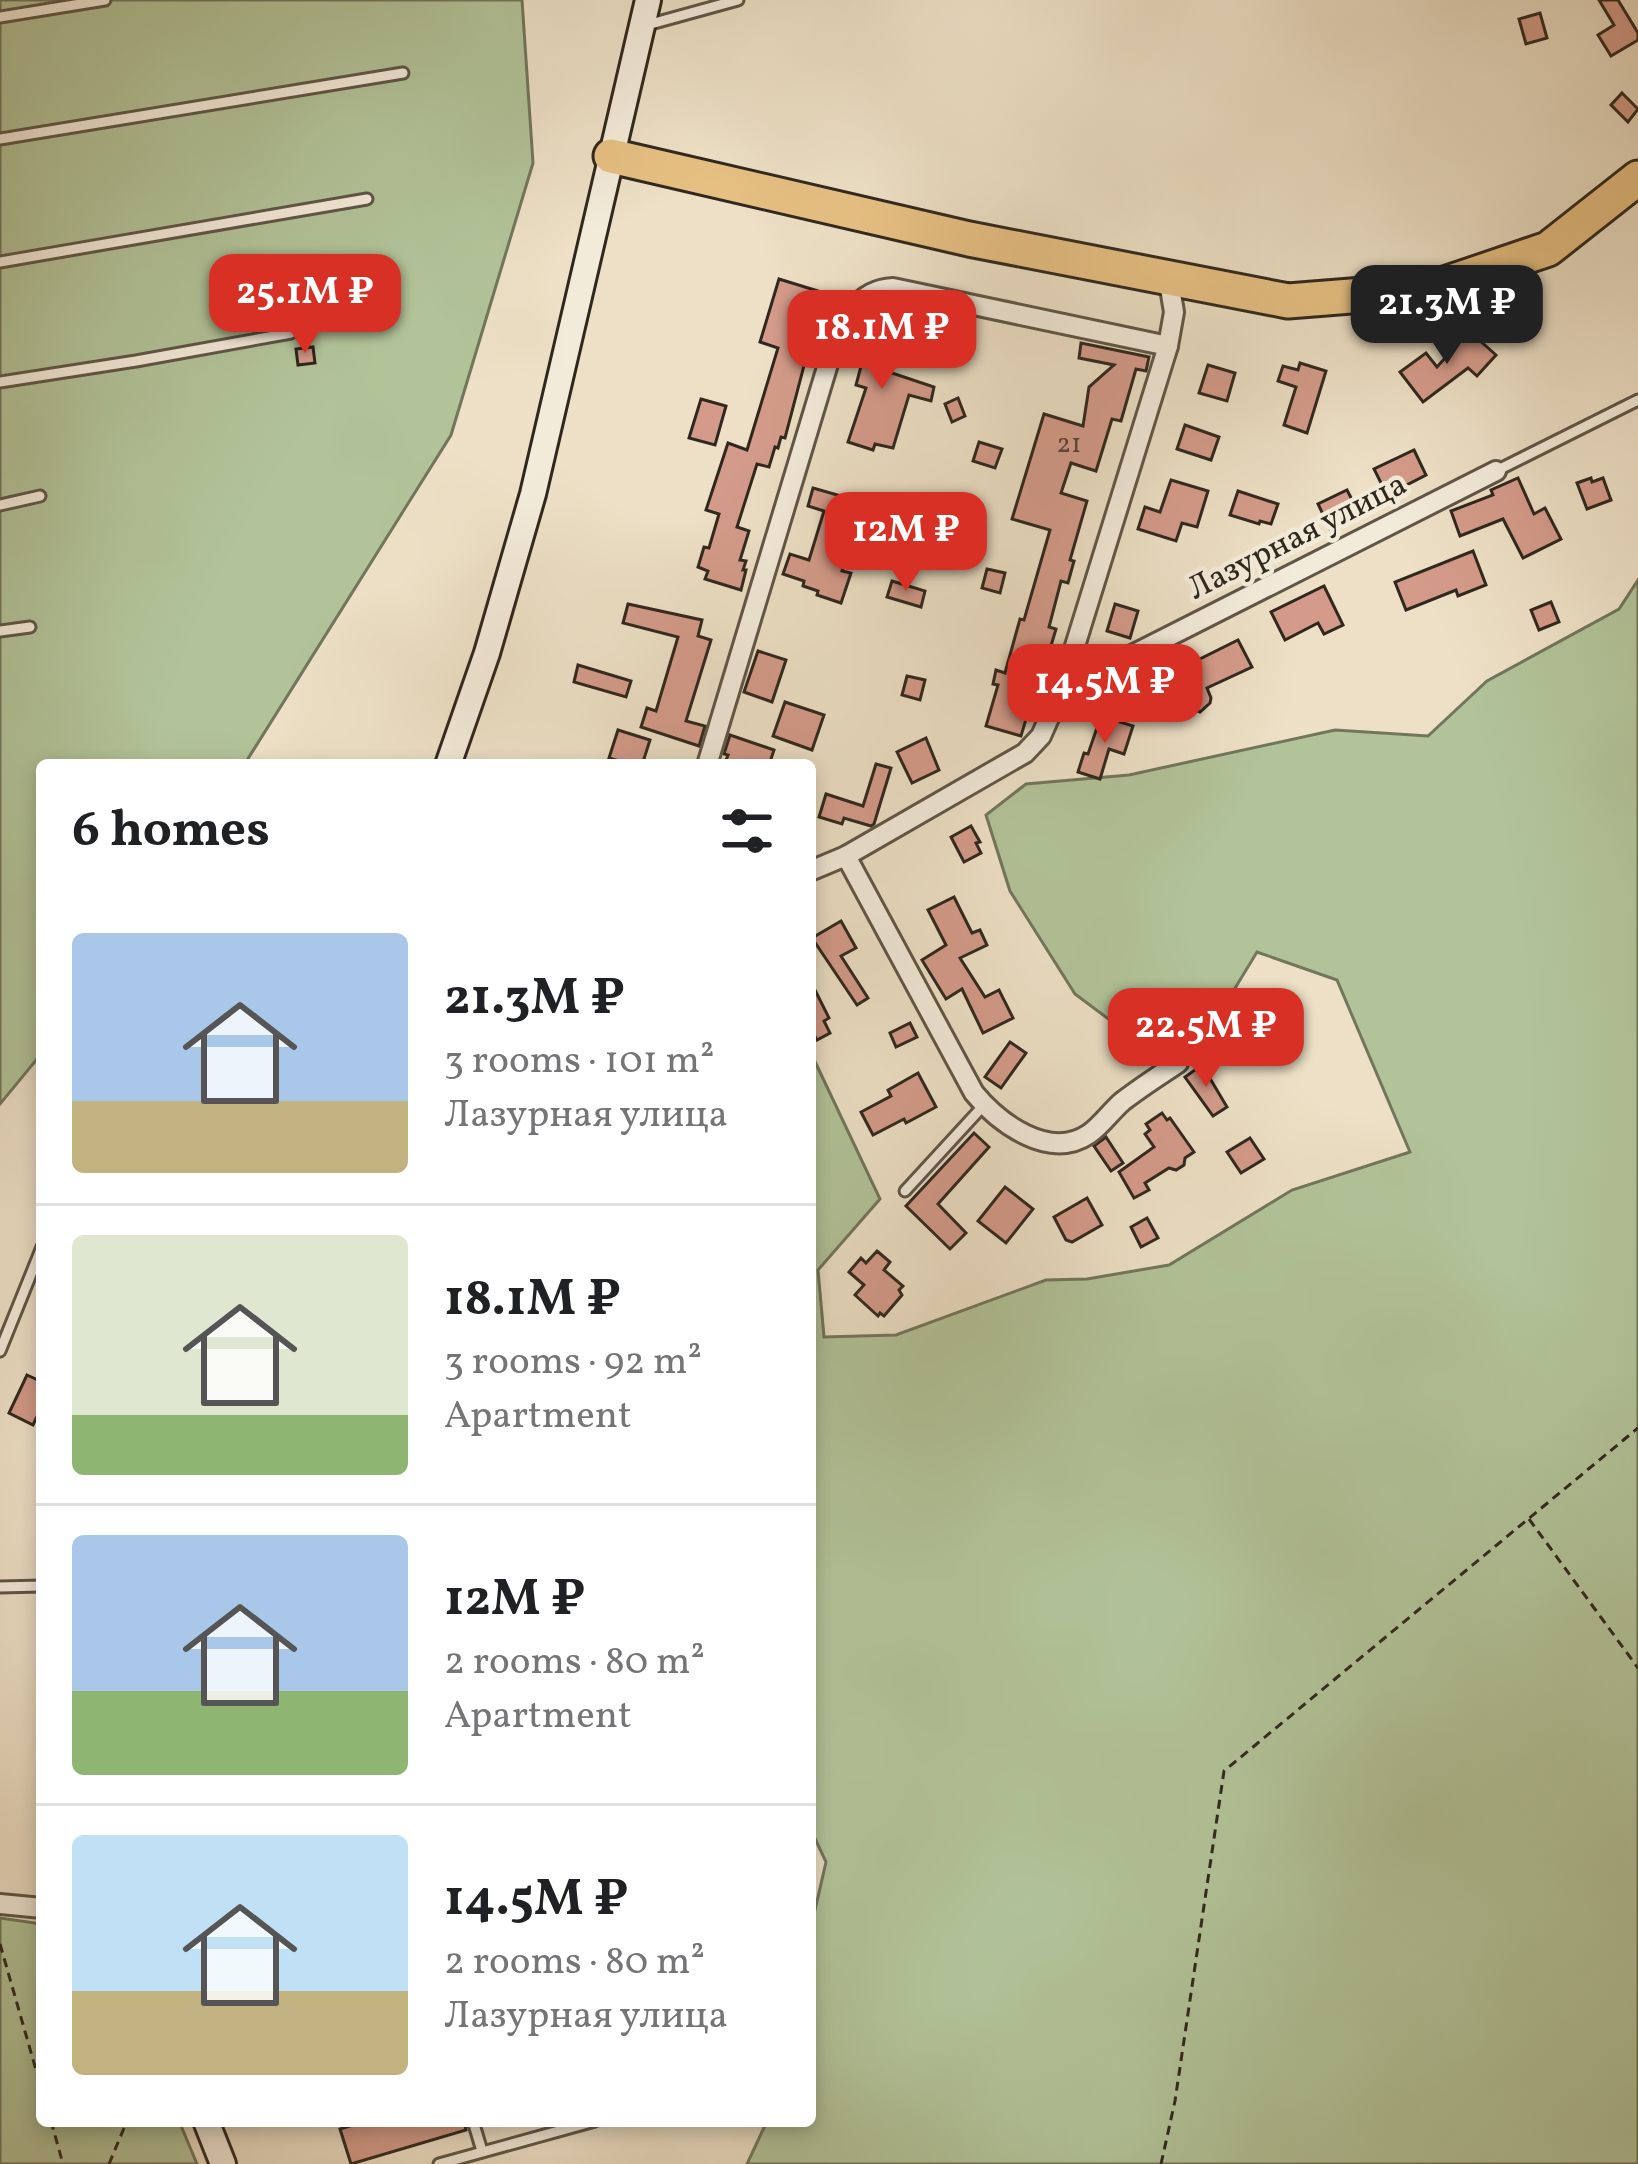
<!DOCTYPE html>
<meta charset="utf-8">
<style>
:root{--surface:#fff;--page:#f2f2f2;--text:#202124;--muted:#757577;--line:#e0e0e0;--accent:#d93025}
body{margin:0;font-family:Vollkorn,serif;background:var(--page);color:var(--text);height:100vh;display:flex;flex-direction:column;font-size:45px;white-space:nowrap}
*{box-sizing:border-box;margin:0}
p{font-size:39px;color:var(--muted)}
.icon{flex:none;width:66px;height:66px;fill:none;stroke:currentColor;stroke-width:2;stroke-linecap:round;stroke-linejoin:round}
.map{position:relative;flex:1;overflow:hidden}
.side{position:absolute;left:36px;top:759px;width:780px;height:1368px;display:flex;flex-direction:column;background:var(--surface);border-radius:12px;box-shadow:0 6px 18px #0003}
.side>*{flex:none}
.price{position:absolute;translate:-50% -102px;padding:0 27px;border-radius:24px;background:var(--accent);color:#fff;font-size:39px;line-height:78px;filter:drop-shadow(0 3px 6px #0008)}
.price::after{content:'';position:absolute;left:50%;top:72px;width:36px;height:27px;margin-left:-18px;background:inherit;clip-path:polygon(0 0,100% 0,50% 100%)}
.price.current{background:#222;color:#fff}
ul{padding:0;list-style:none}
li{display:flex;align-items:center;gap:36px;height:300px;padding:0 36px}
li+li{border-top:3px solid var(--line)}
li span{display:grid;place-items:center;flex:none;width:336px;height:240px;border-radius:12px;color:#555}
li>.icon{margin-inline-start:auto}
span .icon{width:144px;height:144px;fill:#fffc;stroke-width:1}
li b{font-size:51px}
h2{display:flex;justify-content:space-between;align-items:center;height:144px;padding:0 36px;font-size:51px}
.map>svg:first-child{display:block}
</style>
<div class="map">
<svg width="1638" height="2164" viewBox="0 0 1638 2164">
<rect width="100%" height="100%" fill="#ede0c6"/>
<filter id="stains"><feTurbulence type="fractalNoise" baseFrequency=".00167" numOctaves="4"/><feColorMatrix values="0 0 0 0 .2 0 0 0 0 .09 0 0 0 0 .02 0 0 0 .5 -.17"/></filter>
<radialGradient id="worn" r=".72"><stop offset=".6" stop-color="#630" stop-opacity="0"/><stop offset="1" stop-color="#630" stop-opacity=".3"/></radialGradient>
<g fill="#b2c399" stroke="#71765c" stroke-width="3">
<polygon points="0,0 522,0 533,163 451,435 244,765 42,765 42,1053 0,1104"/>
<polygon points="1638,580 1638,2164 747,2164 767,2121 810,2121 810,1932 826,1862 810,1828 810,1051 880,1199 818,1270 824,1337 896,1335 1046,1280 1087,1279 1169,1265 1292,1190 1410,1152 1337,980 1257,952 1212,1026 1154,1053 1075,994 1010,891 986,815 1026,784 1129,775 1335,730 1428,736 1487,681 1619,609"/>
<polygon points="0,1918 42,1924 42,2121 179,2121 197,2164 0,2164"/>
</g>
<g fill="#d49b8a" stroke="#30281e" stroke-width="3">
<polygon points="1599,0 1618,0 1638,33 1638,40 1611,56 1598,35 1614,25"/>
<polygon points="1540,13 1547,38 1526,44 1519,19"/>
<polygon points="1622,93 1638,109 1628,122 1611,105"/>
<polygon points="779,279 818,291 802,340 810,343 785,438 781,437 778,448 775,447 769,467 757,464 737,527 749,531 740,560 746,561 743,570 746,570 741,590 705,579 708,571 698,567 704,547 709,548 719,514 706,510 728,443 747,450 778,348 760,342"/>
<polygon points="869,323 898,332 886,371 934,387 931,401 909,395 893,448 875,444 873,450 848,442 866,388 856,385 864,355 860,354"/>
<polygon points="1469,331 1496,355 1477,376 1468,368 1423,402 1400,372 1426,353 1437,367"/>
<polygon points="1081,343 1149,357 1146,371 1136,369 1121,421 1112,419 1096,471 1071,463 1061,493 1087,501 1070,560 1074,561 1068,583 1061,581 1049,627 1056,629 1048,656 1055,658 1051,673 1034,668 1024,705 1030,706 1021,736 986,726 998,685 993,684 996,670 1005,673 1020,619 1024,620 1050,530 1012,519 1044,414 1083,426 1089,387 1114,365 1079,358"/>
<polygon points="313,347 315,363 298,365 296,349"/>
<polygon points="1300,363 1326,371 1307,433 1284,425 1296,387 1278,381 1283,366 1298,370"/>
<polygon points="1208,365 1235,373 1227,401 1199,393"/>
<polygon points="958,398 965,416 952,422 945,404"/>
<polygon points="701,399 726,406 715,445 689,438"/>
<polygon points="1185,425 1219,437 1211,460 1177,449"/>
<polygon points="979,442 1002,449 995,468 973,461"/>
<polygon points="1414,450 1426,475 1387,495 1374,469"/>
<polygon points="1518,478 1534,514 1545,508 1561,539 1523,558 1503,519 1460,536 1451,511 1493,495 1491,490"/>
<polygon points="1591,478 1592,482 1603,478 1611,500 1587,509 1577,483"/>
<polygon points="1171,480 1208,491 1197,527 1182,523 1176,541 1138,529 1145,507 1160,512"/>
<polygon points="813,488 914,517 906,546 855,531 842,571 851,573 841,603 817,595 818,591 803,586 804,581 783,574 790,554 809,560 824,511 808,506"/>
<polygon points="1347,490 1360,515 1330,529 1318,504"/>
<polygon points="1238,491 1278,504 1271,524 1260,521 1259,524 1230,515"/>
<polygon points="1473,551 1486,585 1458,596 1456,590 1406,610 1395,582"/>
<polygon points="987,569 1005,573 1000,593 982,588"/>
<polygon points="892,581 925,591 921,607 887,597"/>
<polygon points="1324,586 1343,625 1324,634 1318,623 1285,640 1271,612"/>
<polygon points="1551,602 1559,622 1539,630 1531,610"/>
<polygon points="628,604 702,620 698,636 711,640 686,721 705,726 699,746 641,727 647,708 656,711 678,637 623,623"/>
<polygon points="1115,604 1138,611 1130,638 1107,631"/>
<polygon points="1238,640 1252,667 1207,688 1211,698 1210,703 1200,712 1195,710 1174,672"/>
<polygon points="758,651 786,660 772,702 744,692"/>
<polygon points="578,665 631,681 626,697 574,682"/>
<polygon points="907,676 925,680 920,700 902,695"/>
<polygon points="785,702 824,715 812,750 773,736"/>
<polygon points="1101,716 1133,726 1124,754 1109,749 1100,779 1078,772 1084,753 1088,754"/>
<polygon points="618,730 650,740 642,765 632,765 609,758"/>
<polygon points="730,735 774,750 769,765 740,765 726,760 728,755 724,754"/>
<polygon points="926,738 939,770 912,783 897,752"/>
<polygon points="876,764 891,768 874,824 871,826 844,818 842,824 819,817 826,794 863,806"/>
<polygon points="971,826 980,842 976,843 981,853 964,862 951,837"/>
<polygon points="954,897 972,933 980,930 987,945 960,958 985,997 999,990 1013,1018 983,1033 962,989 946,999 922,960 946,945 928,910"/>
<polygon points="841,921 856,948 841,956 868,998 857,1005 812,938"/>
<polygon points="810,980 829,1018 824,1021 830,1033 817,1040 810,1028"/>
<polygon points="1158,1007 1179,1036 1158,1052 1137,1023"/>
<polygon points="910,1023 917,1037 896,1047 890,1033"/>
<polygon points="1010,1042 1026,1053 1001,1088 985,1077"/>
<polygon points="1202,1065 1227,1107 1213,1116 1185,1077"/>
<polygon points="918,1073 936,1107 906,1123 904,1119 873,1135 861,1112 891,1096 888,1090"/>
<polygon points="1162,1113 1167,1120 1170,1118 1194,1152 1185,1158 1184,1165 1176,1170 1169,1168 1145,1183 1149,1190 1134,1198 1119,1172 1154,1147 1145,1134 1150,1130 1146,1124"/>
<polygon points="974,1133 989,1147 938,1204 966,1233 950,1249 906,1206"/>
<polygon points="1106,1137 1123,1163 1111,1171 1094,1146"/>
<polygon points="1250,1138 1264,1159 1241,1173 1227,1152"/>
<polygon points="1005,1187 1033,1209 1006,1243 978,1221"/>
<polygon points="1087,1198 1102,1225 1072,1242 1066,1240 1054,1217"/>
<polygon points="1147,1218 1158,1238 1141,1247 1131,1227"/>
<polygon points="877,1251 890,1262 884,1270 903,1286 899,1290 902,1295 884,1316 880,1313 878,1316 855,1295 864,1285 849,1272 861,1258 866,1263"/>
<polygon points="27,1375 42,1382 42,1406 33,1425 9,1413"/>
<polygon points="366,2121 464,2121 466,2130 351,2164 340,2129"/>
</g>
<g fill="none" stroke-linecap="round" stroke-linejoin="round">
<defs>
<g id="lane">
<polyline points="0,17 105,0"/>
<polyline points="647,25 738,0"/>
<polyline points="0,139 403,73"/>
<polyline points="0,262 367,199"/>
<polyline points="0,382 136,361 291,333"/>
<polyline points="1496,471 1638,400"/>
<polyline points="0,505 40,496"/>
<polyline points="0,631 30,627"/>
<polyline points="905,1191 984,1105"/>
<polyline points="0,1351 42,1247"/>
<polyline points="0,1587 42,1586"/>
<polyline points="473,2121 482,2151"/>
<polyline points="439,2164 595,2121"/>
</g>
<g id="street">
<polyline points="1061,691 1496,471"/>
<path d="M707,765L828,364C841,331 851,290 893,288L1168,346"/>
<path d="M846,856L974,1093C999,1123 1049,1161 1089,1134C1102,1125 1111,1111 1123,1101C1141,1087 1160,1075 1178,1063"/>
<polyline points="810,871 846,856 1025,753 1041,736 1061,691 1168,346 1174,312 1168,276"/>
<polyline points="0,1904 42,1908"/>
</g>
<g id="secondary">
<polyline points="448,765 487,653 533,494 648,0"/>
<polyline points="206,2121 223,2164"/>
</g>
<polyline id="highway" points="611,156 969,239 1288,301 1427,290 1548,249 1638,178"/>
</defs>
<use href="#lane" stroke="#5f5648" stroke-width="15"/>
<use href="#street" stroke="#5f5648" stroke-width="24"/>
<use href="#secondary" stroke="#30281e" stroke-width="30"/>
<use href="#highway" stroke="#30281e" stroke-width="39"/>
<g stroke="#30281e" stroke-width="3" stroke-dasharray="9 6" stroke-linecap="butt">
<polyline points="1529,1519 1638,1668"/>
<polyline points="0,1944 42,2091"/>
<polyline points="51,2121 63,2164"/>
<polyline points="109,2164 127,2121"/>
<polyline points="1161,2164 1175,2101 1224,1771 1638,1428"/>
</g>
<use href="#lane" stroke="#f3ebda" stroke-width="9"/>
<use href="#street" stroke="#f3ebda" stroke-width="18"/>
<use href="#secondary" stroke="#f3ebda" stroke-width="24"/>
<use href="#highway" stroke="#e6c083" stroke-width="33"/>
</g>
<g text-anchor="middle" dominant-baseline="central" stroke-width="9" stroke-linejoin="round" paint-order="stroke">
<g font-size="27" fill="#594539">
<text x="1069" y="445">21</text>
</g>
<g font-size="33" fill="#30281e" stroke="#f3ebda">
<text transform="translate(1298 538) rotate(-27)">Лазурная улица</text>
</g>
</g>
<rect width="100%" height="100%" filter="url(#stains)"/>
<rect width="100%" height="100%" fill="url(#worn)"/>
</svg>
<b class="price" style="left:305px;top:356px">25.1M ₽</b>
<b class="price current" style="left:1447px;top:367px">21.3M ₽</b>
<b class="price" style="left:882px;top:392px">18.1M ₽</b>
<b class="price" style="left:906px;top:594px">12M ₽</b>
<b class="price" style="left:1105px;top:746px">14.5M ₽</b>
<b class="price" style="left:1206px;top:1090px">22.5M ₽</b>
<section class="side">
<h2>6 homes<svg class="icon" aria-label="filters" viewBox="0 0 24 24"><path d="M4 7h16M4 17h16"/><circle cx="9" cy="7" r="2"/><circle cx="15" cy="17" r="2"/></svg></h2>
<ul>
<li><span style="background:linear-gradient(#a9c7e8 70%,#c2b280 0)"><svg class="icon" aria-label="home" viewBox="0 0 24 24"><path d="M3 11l9-7 9 7M6 9v11h12V9"/></svg></span><div><b>21.3M ₽</b><p>3 rooms · 101 m²</p><p>Лазурная улица</p></div></li>
<li><span style="background:linear-gradient(#dfe7d0 75%,#8fb573 0)"><svg class="icon" aria-label="home" viewBox="0 0 24 24"><path d="M3 11l9-7 9 7M6 9v11h12V9"/></svg></span><div><b>18.1M ₽</b><p>3 rooms · 92 m²</p><p>Apartment</p></div></li>
<li><span style="background:linear-gradient(#a9c7e8 65%,#8fb573 0)"><svg class="icon" aria-label="home" viewBox="0 0 24 24"><path d="M3 11l9-7 9 7M6 9v11h12V9"/></svg></span><div><b>12M ₽</b><p>2 rooms · 80 m²</p><p>Apartment</p></div></li>
<li><span style="background:linear-gradient(#bfe0f5 65%,#c2b280 0)"><svg class="icon" aria-label="home" viewBox="0 0 24 24"><path d="M3 11l9-7 9 7M6 9v11h12V9"/></svg></span><div><b>14.5M ₽</b><p>2 rooms · 80 m²</p><p>Лазурная улица</p></div></li>
</ul>
</section>
</div>
